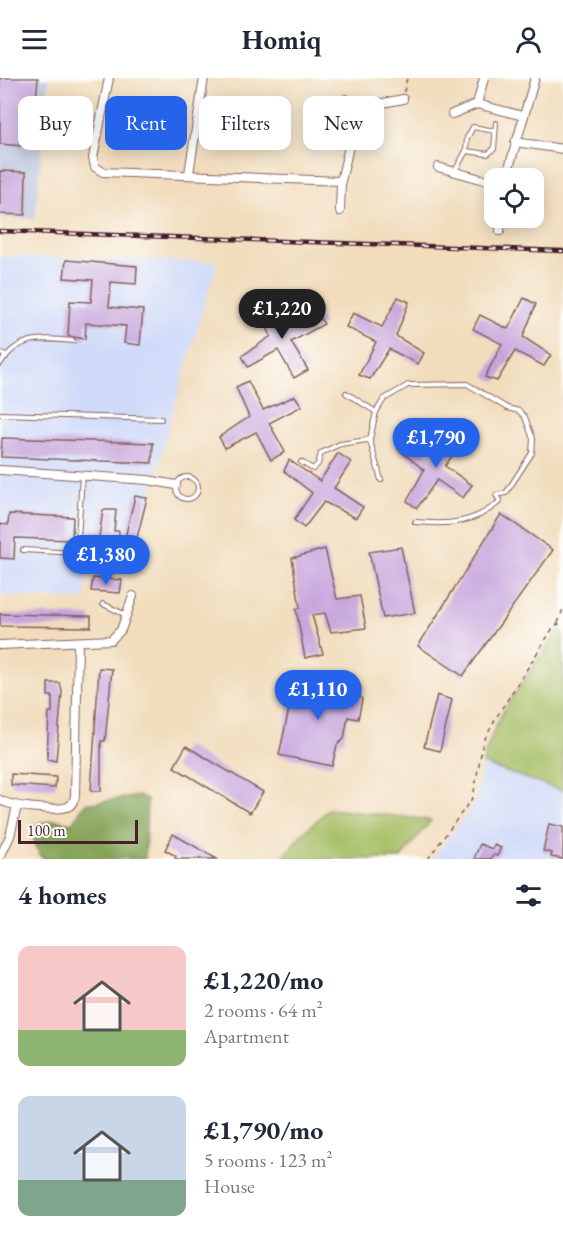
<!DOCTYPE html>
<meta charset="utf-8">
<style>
:root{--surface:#fff;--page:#f2f2f3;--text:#1f2937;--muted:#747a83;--accent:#2563eb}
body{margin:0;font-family:"EB Garamond",serif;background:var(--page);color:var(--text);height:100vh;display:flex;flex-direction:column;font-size:22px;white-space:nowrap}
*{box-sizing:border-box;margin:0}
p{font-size:20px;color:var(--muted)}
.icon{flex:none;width:33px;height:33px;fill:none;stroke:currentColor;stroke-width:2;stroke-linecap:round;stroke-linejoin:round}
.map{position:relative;height:781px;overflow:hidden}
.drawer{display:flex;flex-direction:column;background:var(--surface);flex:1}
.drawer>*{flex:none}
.top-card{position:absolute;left:18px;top:18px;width:528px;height:54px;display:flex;gap:12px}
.buttons{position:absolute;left:484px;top:90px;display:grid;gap:12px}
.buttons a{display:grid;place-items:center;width:60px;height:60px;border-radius:12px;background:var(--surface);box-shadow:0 3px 15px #0003;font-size:30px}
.scale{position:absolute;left:18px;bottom:15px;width:120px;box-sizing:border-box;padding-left:6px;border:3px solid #4a1f2b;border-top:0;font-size:16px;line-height:21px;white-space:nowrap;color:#4a1f2b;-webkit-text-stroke:4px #fdfcf7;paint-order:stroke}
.price{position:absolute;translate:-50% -51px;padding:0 14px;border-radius:21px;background:var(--accent);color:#fff;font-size:20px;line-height:39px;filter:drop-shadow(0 2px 3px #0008)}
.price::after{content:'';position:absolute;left:50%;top:36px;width:18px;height:14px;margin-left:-9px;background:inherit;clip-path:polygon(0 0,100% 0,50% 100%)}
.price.on{background:#222;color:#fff}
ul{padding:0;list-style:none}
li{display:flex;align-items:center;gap:18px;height:150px;padding:0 18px}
li span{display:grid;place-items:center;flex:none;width:168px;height:120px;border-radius:12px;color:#555}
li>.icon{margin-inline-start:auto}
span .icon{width:72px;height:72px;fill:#fffc;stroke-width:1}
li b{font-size:26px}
h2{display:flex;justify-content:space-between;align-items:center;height:72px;padding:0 18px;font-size:26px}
.chip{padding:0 21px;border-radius:12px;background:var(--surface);box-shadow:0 3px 15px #0003;font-size:21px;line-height:54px}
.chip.on{background:var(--accent);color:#fff}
header{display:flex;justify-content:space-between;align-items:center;height:78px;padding:0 18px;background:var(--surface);font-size:27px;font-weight:700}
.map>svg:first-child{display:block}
</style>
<header><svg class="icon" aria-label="menu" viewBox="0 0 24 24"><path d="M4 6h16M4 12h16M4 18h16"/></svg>Homiq<svg class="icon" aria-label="person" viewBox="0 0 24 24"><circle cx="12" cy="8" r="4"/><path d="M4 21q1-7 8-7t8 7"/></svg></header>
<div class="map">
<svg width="563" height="781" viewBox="0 0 563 781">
<rect width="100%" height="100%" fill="#fdfcf7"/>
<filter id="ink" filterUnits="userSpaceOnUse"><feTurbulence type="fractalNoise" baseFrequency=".0167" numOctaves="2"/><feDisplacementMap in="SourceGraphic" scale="12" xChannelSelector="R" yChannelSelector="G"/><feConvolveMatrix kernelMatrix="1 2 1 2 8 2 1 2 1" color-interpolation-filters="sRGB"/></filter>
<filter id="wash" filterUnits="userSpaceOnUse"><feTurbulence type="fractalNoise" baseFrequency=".008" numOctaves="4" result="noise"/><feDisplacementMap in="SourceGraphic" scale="24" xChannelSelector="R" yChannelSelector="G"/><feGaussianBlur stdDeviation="1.35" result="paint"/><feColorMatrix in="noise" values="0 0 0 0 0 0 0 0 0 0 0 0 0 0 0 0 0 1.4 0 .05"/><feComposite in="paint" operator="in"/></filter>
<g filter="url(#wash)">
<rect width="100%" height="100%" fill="#f1dcbb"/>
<g fill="#d0daf9">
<polygon points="0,178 217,184 171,340 132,487 88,485 85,522 0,517"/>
<polygon points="559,552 563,554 563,781 432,781 469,733 476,720 485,674 492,657 521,607"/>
</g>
<polygon fill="#bac4de" points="0,0 49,0 35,141 0,139"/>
<g fill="#a5bd63" stroke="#786e47" stroke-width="1.5">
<path d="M559,552L563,554V713L483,686C493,635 532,594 559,552Z"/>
<polygon points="329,731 431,742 400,781 282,781 300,758"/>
</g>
<polygon fill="#84a459" stroke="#676242" stroke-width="1.5" points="139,718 147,721 145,781 43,781 35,768 32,748 55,742 72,745 85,726"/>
<g id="blocks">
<g fill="#c6a4dd">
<polygon points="0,0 38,0 32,69 0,66"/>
<polygon points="0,93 26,94 25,137 0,136"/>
<polygon points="66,182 137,188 136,206 111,204 109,229 143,232 140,267 124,265 126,248 86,245 85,261 68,258 70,223 91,224 93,202 64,200"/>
<polygon points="398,219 409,224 396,258 424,275 418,286 389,271 370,301 359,297 376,264 346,249 353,235 382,249"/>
<polygon points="524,220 536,226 523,259 551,277 544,288 515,273 497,303 485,299 502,266 473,251 480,237 508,251"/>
<polygon points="269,222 284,250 317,236 324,246 291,264 308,292 294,300 278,272 248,289 242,278 271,258 257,228"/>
<polygon points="248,303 263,332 295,318 302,328 269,345 285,374 271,382 256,354 225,370 219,359 249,339 236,309"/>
<polygon points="455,352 466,358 445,388 472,407 463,420 437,402 417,430 407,423 424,392 398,371 406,361 433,379"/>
<polygon points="2,360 153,365 152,385 1,379"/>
<polygon points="338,375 351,384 334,410 363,429 356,440 324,424 304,450 294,442 312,415 284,393 289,382 320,403"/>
<polygon points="135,418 147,420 131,484 123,482 127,468 123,468"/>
<polygon points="103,432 116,432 114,453 119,453 118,468 97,467 97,483 80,483 82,459 99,459"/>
<polygon points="9,436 73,439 72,462 15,460 14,481 0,480 0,446 8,447"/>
<polygon points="501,436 553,472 463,598 418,568"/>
<polygon points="401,469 415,535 383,540 369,474"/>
<polygon points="325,471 337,521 360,518 366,550 331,554 325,535 312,537 323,576 305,580 296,531 300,530 292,480"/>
<polygon points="93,500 122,502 120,515 91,513"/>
<polygon points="0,536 91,538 91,549 0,548"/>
<polygon points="99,590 112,591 105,663 101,663 101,713 91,713"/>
<polygon points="295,604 313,604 358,614 362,622 358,641 348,639 344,661 337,667 332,688 279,677"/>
<polygon points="48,605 60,605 62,613 56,683 47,681 49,634 52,634 52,618 48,618"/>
<polygon points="437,617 452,622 440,673 424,669"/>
<polygon points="186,668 263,714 250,735 174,689"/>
<polygon points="11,696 56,699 55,710 11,707"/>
<polygon points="549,746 563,749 563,781 551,779 552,775 543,773"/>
<polygon points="173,756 217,781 175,781 176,778 165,772"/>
<polygon points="480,766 492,771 494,767 501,770 497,778 493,777 491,781 474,781"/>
</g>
</g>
</g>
<g filter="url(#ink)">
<use href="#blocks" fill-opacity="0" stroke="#84615d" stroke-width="1.5"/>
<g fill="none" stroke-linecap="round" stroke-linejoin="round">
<defs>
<g id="service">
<polyline points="466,73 467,60 473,49 495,53"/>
<polyline points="455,93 466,73 488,76 494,71 496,45"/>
<polyline points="0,274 6,279"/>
<path d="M0,286C19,257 43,260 73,263"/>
<polyline points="346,315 376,334"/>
<polyline points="0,336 161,341"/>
<polyline points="301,384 313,391 318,386 321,375 340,366 367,362"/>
<circle cx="187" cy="410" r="11"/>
<path d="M381,402L370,363L367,362L370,361L376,334L384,321L408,307L467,306L507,330L519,333L525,339L533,361L532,375L506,415L496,417L500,423C475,446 447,447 415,444"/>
<polyline points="23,472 77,475 82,398"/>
<polyline points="103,526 126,537"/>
</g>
<g id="minor">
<polyline points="109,0 93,80 95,89 103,94 341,103 358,30 403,21"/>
<polyline points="346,21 358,30"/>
<polyline points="477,26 523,38"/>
<polyline points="452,36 477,26 484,0"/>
<polyline points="515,64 563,71"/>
<polyline points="438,89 495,105"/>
<polyline points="189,95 204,0"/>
<polyline points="506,100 535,0"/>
<polyline points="340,133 341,103"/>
<polyline points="500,153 501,140"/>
<polyline points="0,392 148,402 176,407"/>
<polyline points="0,567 111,562 121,552 133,518"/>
<path d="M0,722C12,729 53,733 67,729C72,728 73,723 75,719L78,565"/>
<polyline points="0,779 10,758 17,728"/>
</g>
</defs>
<use href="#service" stroke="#84615d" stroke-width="6"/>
<use href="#minor" stroke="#84615d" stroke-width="10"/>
<g stroke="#84615d" stroke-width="1.5" stroke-dasharray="4.5 4.5" stroke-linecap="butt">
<polyline points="404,14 407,0"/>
<polyline points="558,545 563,531"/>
<polyline points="428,781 473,719 483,664 499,635 553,550 558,546 563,547"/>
</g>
<use href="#service" stroke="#fff" stroke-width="4"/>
<use href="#minor" stroke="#fff" stroke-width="8"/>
<defs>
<polyline id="rail" points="0,153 563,173"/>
</defs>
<use href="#rail" stroke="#4a1f2b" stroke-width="4.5"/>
<use href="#rail" stroke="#fdfcf7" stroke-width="2" stroke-dasharray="7" stroke-linecap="butt"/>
</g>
</g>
</svg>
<div class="buttons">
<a><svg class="icon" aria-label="locate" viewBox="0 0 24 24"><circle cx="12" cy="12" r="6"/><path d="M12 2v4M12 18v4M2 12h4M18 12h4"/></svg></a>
</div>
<div class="scale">100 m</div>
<b class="price on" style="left:282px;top:262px">£1,220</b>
<b class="price" style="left:436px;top:391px">£1,790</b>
<b class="price" style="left:106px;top:508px">£1,380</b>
<b class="price" style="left:318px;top:643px">£1,110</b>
<div class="top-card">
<a class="chip">Buy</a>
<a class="chip on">Rent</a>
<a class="chip">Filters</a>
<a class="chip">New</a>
</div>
</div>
<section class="drawer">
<h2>4 homes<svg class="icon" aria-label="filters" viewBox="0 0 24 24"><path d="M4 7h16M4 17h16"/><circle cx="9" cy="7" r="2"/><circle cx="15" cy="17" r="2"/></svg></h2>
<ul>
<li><span style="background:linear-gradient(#f6c9c9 70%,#8fb573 0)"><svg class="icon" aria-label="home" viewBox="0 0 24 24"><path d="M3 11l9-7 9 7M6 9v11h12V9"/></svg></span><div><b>£1,220/mo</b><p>2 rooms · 64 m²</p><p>Apartment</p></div></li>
<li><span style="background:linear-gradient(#c9d6e8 70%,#7fa58c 0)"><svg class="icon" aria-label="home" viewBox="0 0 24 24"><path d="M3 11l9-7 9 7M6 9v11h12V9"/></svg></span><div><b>£1,790/mo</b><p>5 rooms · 123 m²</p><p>House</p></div></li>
</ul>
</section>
